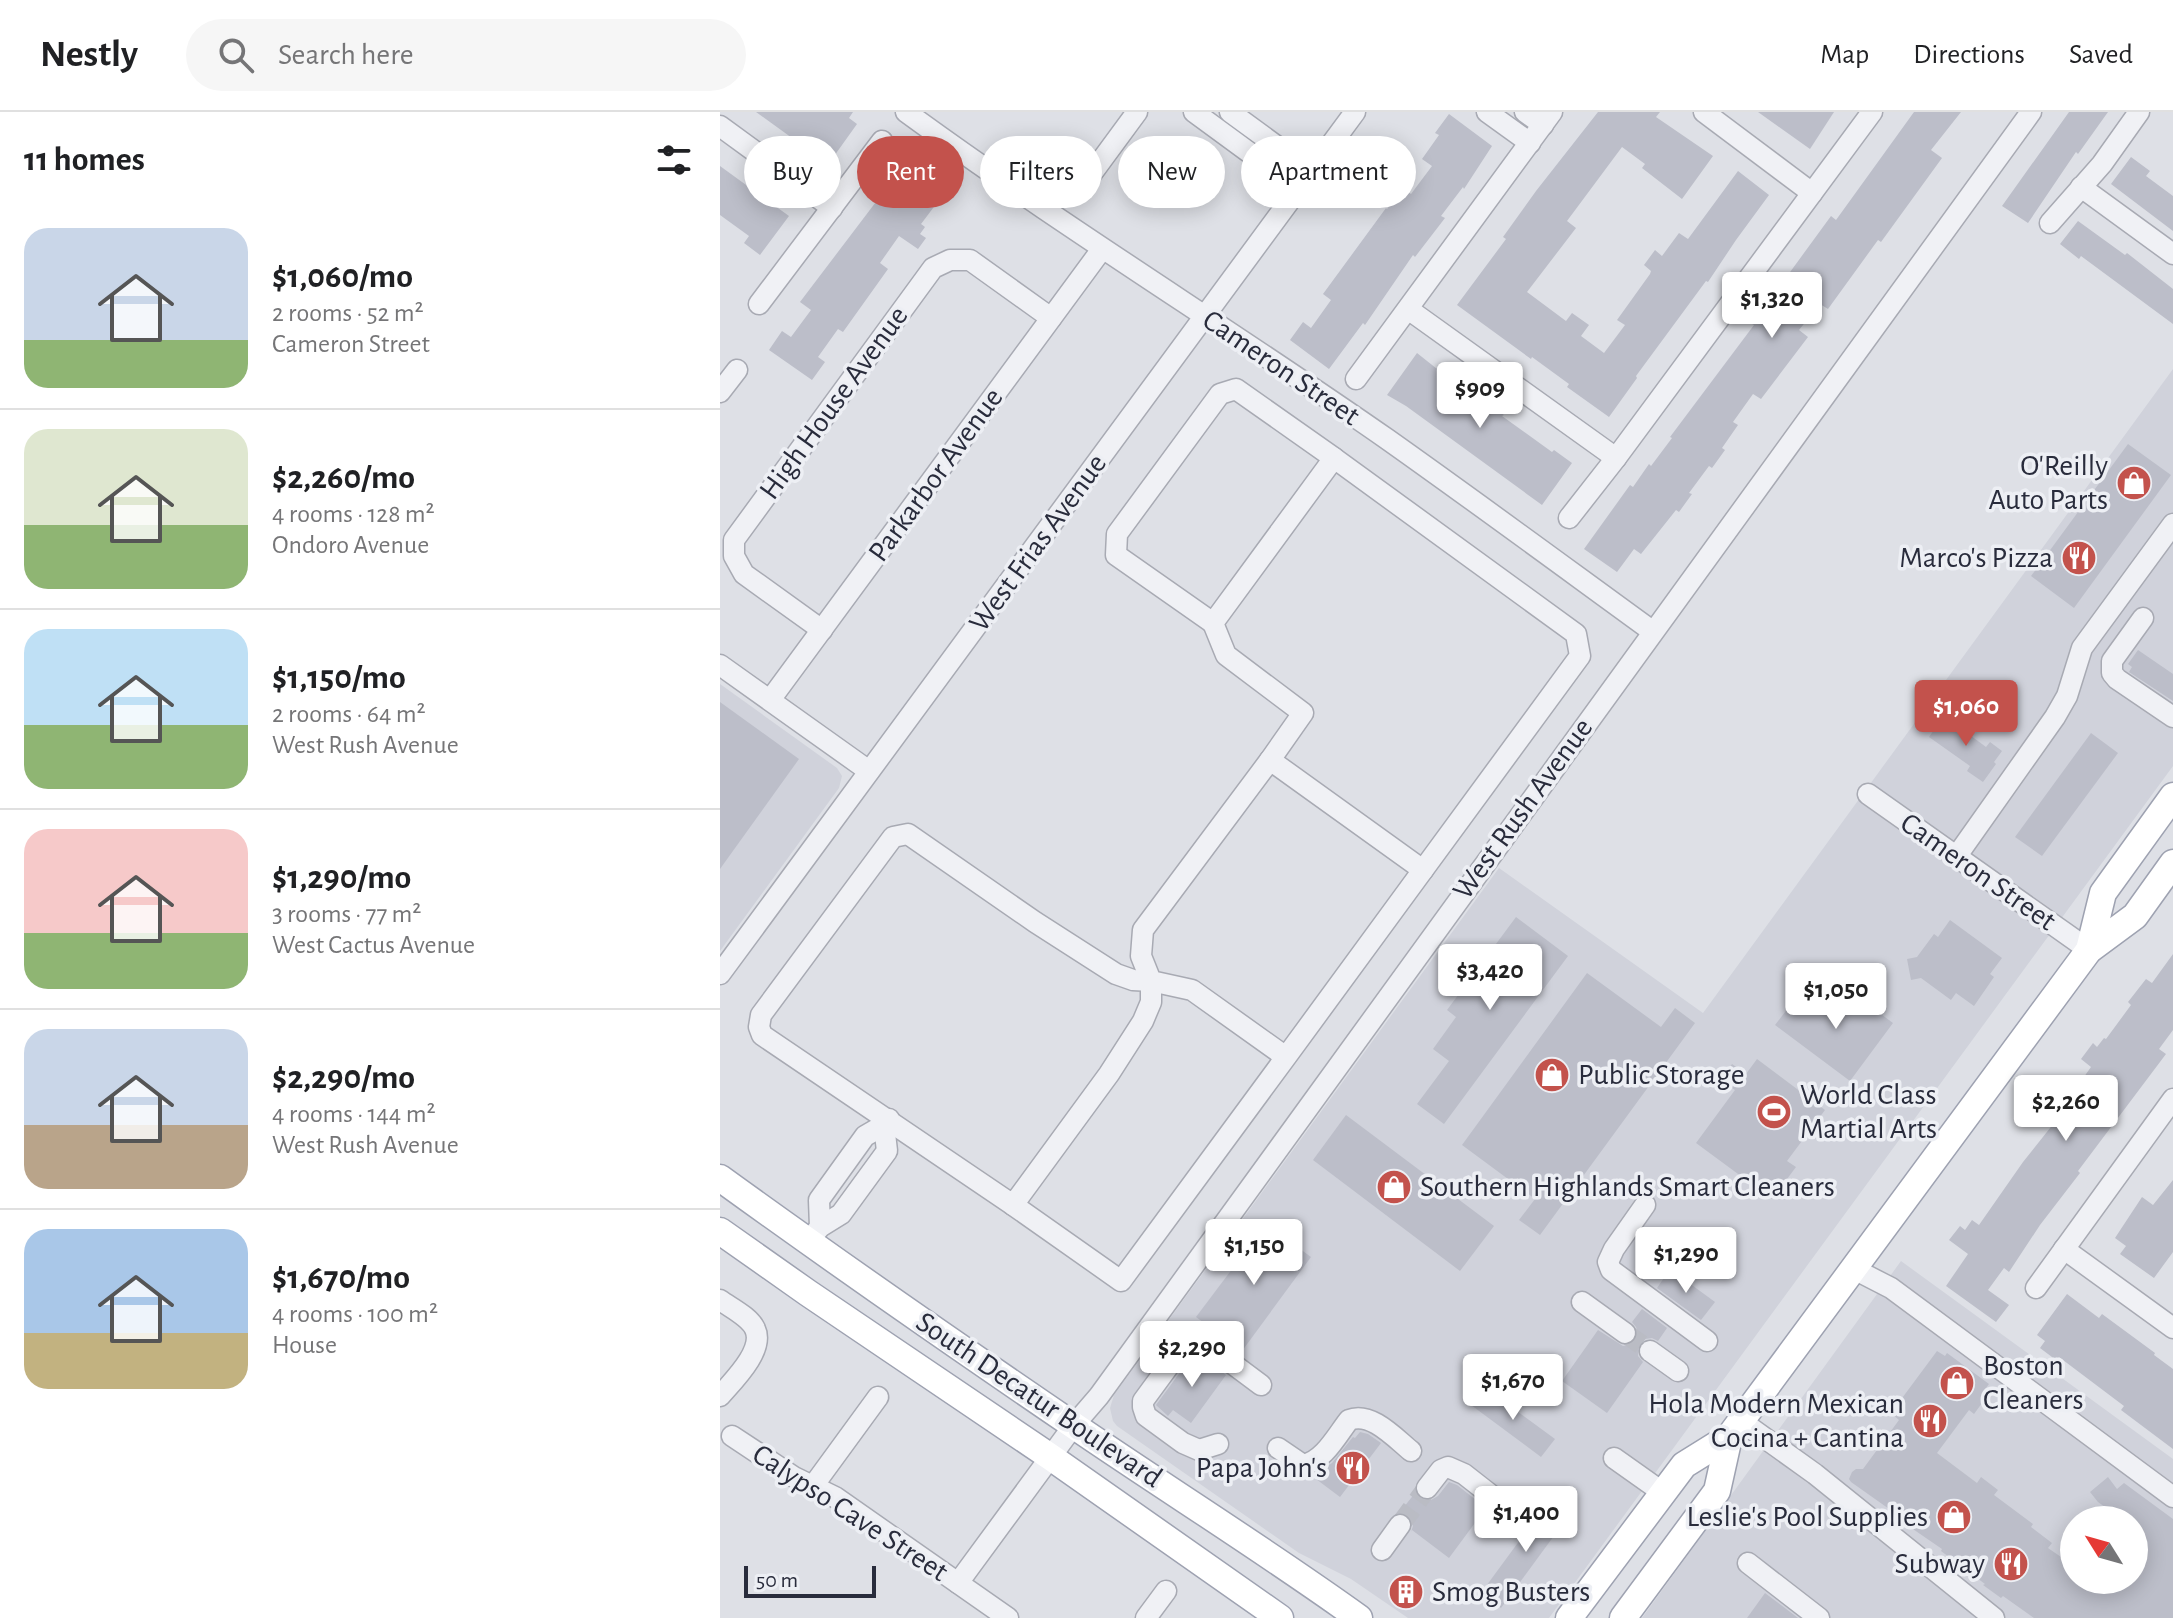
<!DOCTYPE html>
<meta charset="utf-8">
<style>
:root{--surface:#fff;--page:#f6f6f6;--text:#202124;--muted:#757577;--line:#e0e0e0;--accent:#c3524c}
body{margin:0;font-family:"Alegreya Sans",sans-serif;background:var(--page);color:var(--text);height:100vh;display:flex;flex-direction:column;font-size:30px;white-space:nowrap}
*{box-sizing:border-box;margin:0}
p{font-size:26px;color:var(--muted)}
.icon{flex:none;width:44px;height:44px;fill:none;stroke:currentColor;stroke-width:2;stroke-linecap:round;stroke-linejoin:round}
.map{position:relative;flex:1;overflow:hidden}
.sheet{display:flex;flex-direction:column;background:var(--surface);width:720px}
.sheet>*{flex:none}
.banner{position:absolute;left:24px;top:24px;width:760px;height:72px;display:flex;gap:16px}
.needle{width:52px;rotate:307deg}
.controls{position:absolute;left:1340px;top:1394px;display:grid;gap:16px}
.controls a{display:grid;place-items:center;width:88px;height:88px;border-radius:50%;background:var(--surface);box-shadow:0 4px 20px #0003;font-size:40px}
.scale{position:absolute;left:24px;bottom:20px;width:132px;box-sizing:border-box;padding-left:8px;border:4px solid #292c3c;border-top:0;font-size:22px;line-height:28px;white-space:nowrap;color:#292c3c;-webkit-text-stroke:6px #edeff4;paint-order:stroke}
.price{position:absolute;translate:-50% -68px;padding:0 18px;border-radius:8px;background:#fff;color:#222;font-size:26px;line-height:52px;filter:drop-shadow(0 2px 4px #0008)}
.price::after{content:'';position:absolute;left:50%;top:48px;width:24px;height:18px;margin-left:-12px;background:inherit;clip-path:polygon(0 0,100% 0,50% 100%)}
.price.on{background:var(--accent);color:#fff}
ul{padding:0;list-style:none}
li{display:flex;align-items:center;gap:24px;height:200px;padding:0 24px}
li+li{border-top:2px solid var(--line)}
li span{display:grid;place-items:center;flex:none;width:224px;height:160px;border-radius:24px;color:#555}
li>.icon{margin-inline-start:auto}
span .icon{width:96px;height:96px;fill:#fffc;stroke-width:1}
li b{font-size:34px}
h2{display:flex;justify-content:space-between;align-items:center;height:96px;padding:0 24px;font-size:34px}
.pill{padding:0 28px;border-radius:36px;background:var(--surface);box-shadow:0 4px 20px #0003;font-size:28px;line-height:72px}
.pill.on{background:var(--accent);color:#fff}
header{display:flex;align-items:center;gap:48px;box-sizing:border-box;height:112px;padding:0 40px;background:var(--surface);border-bottom:2px solid var(--line)}
header strong{font-size:38px}
nav{display:flex;gap:44px;margin-inline-start:auto;font-size:28px}
.search{width:560px;height:72px;background:var(--page);display:flex;align-items:center;gap:20px;box-sizing:border-box;padding:0 28px;border-radius:44px;color:var(--muted);font-size:30px}
main{display:flex;flex:1;min-height:0}
.map>svg:first-child{display:block}
</style>
<header>
<strong>Nestly</strong>
<div class="search"><svg class="icon" aria-label="search" viewBox="0 0 24 24"><circle cx="10" cy="10" r="6"/><path d="M15 15l6 6"/></svg>Search here</div>
<nav><a>Map</a><a>Directions</a><a>Saved</a></nav>
</header>
<main>
<section class="sheet">
<h2>11 homes<svg class="icon" aria-label="filters" viewBox="0 0 24 24"><path d="M4 7h16M4 17h16"/><circle cx="9" cy="7" r="2"/><circle cx="15" cy="17" r="2"/></svg></h2>
<ul>
<li><span style="background:linear-gradient(#c9d6e8 70%,#8fb573 0)"><svg class="icon" aria-label="home" viewBox="0 0 24 24"><path d="M3 11l9-7 9 7M6 9v11h12V9"/></svg></span><div><b>$1,060/mo</b><p>2 rooms · 52 m²</p><p>Cameron Street</p></div></li>
<li><span style="background:linear-gradient(#dfe7d0 60%,#8fb573 0)"><svg class="icon" aria-label="home" viewBox="0 0 24 24"><path d="M3 11l9-7 9 7M6 9v11h12V9"/></svg></span><div><b>$2,260/mo</b><p>4 rooms · 128 m²</p><p>Ondoro Avenue</p></div></li>
<li><span style="background:linear-gradient(#bfe0f5 60%,#8fb573 0)"><svg class="icon" aria-label="home" viewBox="0 0 24 24"><path d="M3 11l9-7 9 7M6 9v11h12V9"/></svg></span><div><b>$1,150/mo</b><p>2 rooms · 64 m²</p><p>West Rush Avenue</p></div></li>
<li><span style="background:linear-gradient(#f6c9c9 65%,#8fb573 0)"><svg class="icon" aria-label="home" viewBox="0 0 24 24"><path d="M3 11l9-7 9 7M6 9v11h12V9"/></svg></span><div><b>$1,290/mo</b><p>3 rooms · 77 m²</p><p>West Cactus Avenue</p></div></li>
<li><span style="background:linear-gradient(#c9d6e8 60%,#b9a48a 0)"><svg class="icon" aria-label="home" viewBox="0 0 24 24"><path d="M3 11l9-7 9 7M6 9v11h12V9"/></svg></span><div><b>$2,290/mo</b><p>4 rooms · 144 m²</p><p>West Rush Avenue</p></div></li>
<li><span style="background:linear-gradient(#a9c7e8 65%,#c2b280 0)"><svg class="icon" aria-label="home" viewBox="0 0 24 24"><path d="M3 11l9-7 9 7M6 9v11h12V9"/></svg></span><div><b>$1,670/mo</b><p>4 rooms · 100 m²</p><p>House</p></div></li>
</ul>
</section>
<div class="map">
<svg width="1453" height="1506" viewBox="0 0 1453 1506">
<rect width="100%" height="100%" fill="#dee0e6"/>
<g fill="#d0d2db" fill-rule="evenodd">
<polygon points="1453,257 1453,654 829,1506 688,1506 631,1467 579,1441 397,1314 393,1309 390,1296 394,1283 779,756 983,901"/>
<polygon points="0,572 117,656 122,664 119,676 0,839"/>
<path d="M1181,1149L1453,1347V1506H922ZM1354,1408H1414V1468H1354Z"/>
</g>
<g fill="#bcbec9">
<polygon points="36,0 133,0 129,6 137,12 107,54 89,41 90,39"/>
<polygon points="878,0 940,0 936,5 993,44 962,87 922,56 925,52 902,35 847,109 856,116 807,180 846,209 852,201 869,213 861,224 884,241 905,213 897,208 930,162 931,159 924,153 935,138 942,144 959,121 968,127 1018,59 1049,83 1016,128 988,170 986,169 916,264 917,266 889,305 847,275 849,272 812,245 811,247 737,193 786,127 783,125 816,79"/>
<polygon points="1038,0 1114,0 1090,37"/>
<polygon points="1194,0 1241,0 1211,38 1222,46 1161,130 1158,128 1108,197 1100,192 1079,218 1088,225 1041,287 1033,282 1013,310 1018,313 1002,336 1005,338 992,356 989,354 969,381 972,382 959,400 956,398 921,442 914,437 897,460 864,437 910,373 913,375 929,352 931,354 952,326 950,325 1034,213 1032,212 1067,168 1065,167 1111,104 1116,108"/>
<polygon points="1349,0 1388,0 1358,42 1356,40 1308,111 1282,94"/>
<polygon points="729,2 772,34 744,77 743,75 721,104 725,106 695,145 693,143 645,213 643,211 609,257 570,228 583,210 591,216 611,188 603,182 666,96 667,97 683,76 691,82 712,54 702,47 719,23 715,21"/>
<polygon points="192,36 235,67 201,112 205,115 200,122 206,126 198,137 179,124 160,151 168,157 123,220 118,217 98,245 105,250 92,268 49,238 62,219 71,225 91,198 80,190 165,78"/>
<polygon points="1411,45 1430,59 1426,64 1453,84 1453,119 1391,72"/>
<polygon points="0,54 69,104 40,143 24,131 29,124 0,103"/>
<polygon points="1358,109 1405,143 1407,141 1453,177 1453,212 1361,144 1359,147 1340,132"/>
<polygon points="697,241 741,276 764,292 766,290 784,303 782,304 832,340 834,338 852,351 822,393 686,294 667,283"/>
<polygon points="1408,332 1451,363 1354,496 1311,464"/>
<polygon points="1418,538 1453,562 1453,589 1409,560 1412,555 1408,552"/>
<polygon points="0,590 79,647 0,757"/>
<polygon points="1224,604 1266,635 1270,630 1282,639 1274,650 1276,652 1263,670 1247,659 1250,654 1209,625"/>
<polygon points="1371,621 1398,641 1322,744 1295,725"/>
<polygon points="796,805 848,844 724,1012 697,992 729,949 713,937 736,905 727,898"/>
<polygon points="1230,808 1282,846 1270,862 1274,865 1254,894 1236,881 1231,888 1201,866 1191,868 1187,847 1197,845 1214,822 1218,825"/>
<polygon points="1453,842 1453,918 1439,937 1446,942 1358,1059 1360,1061 1320,1113 1289,1160 1284,1156 1268,1178 1289,1193 1276,1210 1226,1174 1248,1142 1229,1128 1240,1114 1245,1118 1252,1108 1259,1113 1303,1050 1334,1011 1332,1010 1371,955 1361,947 1373,931 1377,935 1384,926 1386,927 1411,893 1408,890 1426,867 1432,871"/>
<polygon points="867,861 941,915 955,896 975,911 820,1123 799,1108 815,1087 742,1033"/>
<polygon points="1127,877 1173,911 1130,969 1055,913 1079,882 1103,900 1108,894 1113,897"/>
<polygon points="1037,947 1105,998 1067,1049 1076,1055 1052,1087 976,1031 1015,978 1001,968 1012,952 1026,962"/>
<polygon points="626,1003 774,1114 740,1159 593,1048"/>
<polygon points="1453,1068 1453,1140 1434,1166 1400,1142 1406,1134 1395,1126 1422,1085 1433,1093"/>
<polygon points="546,1112 591,1145 522,1239 476,1205"/>
<polygon points="950,1157 995,1190 981,1208 937,1176"/>
<polygon points="1347,1182 1379,1206 1382,1202 1435,1241 1434,1243 1453,1257 1453,1337 1401,1298 1404,1294 1339,1245 1336,1248 1320,1236 1325,1229 1317,1223"/>
<polygon points="922,1197 947,1216 938,1229 932,1226 925,1227 919,1232 918,1244 923,1250 887,1301 842,1269 878,1218 903,1234 910,1233 915,1229 918,1222 916,1215 912,1210"/>
<polygon points="1217,1239 1225,1244 1227,1241 1269,1272 1263,1280 1268,1283 1254,1302 1249,1298 1217,1341 1257,1371 1261,1365 1278,1378 1274,1383 1313,1412 1311,1415 1332,1431 1328,1436 1354,1454 1354,1468 1373,1468 1386,1477 1392,1468 1414,1468 1414,1408 1403,1408 1378,1390 1370,1380 1388,1365 1397,1377 1404,1371 1453,1407 1453,1506 1314,1506 1283,1484 1281,1486 1263,1473 1265,1472 1221,1439 1222,1437 1171,1402 1172,1399 1131,1370 1129,1367 1132,1360 1136,1357 1143,1357 1179,1308 1171,1301"/>
<polygon points="475,1240 506,1263 471,1311 453,1298 448,1304 436,1293"/>
<polygon points="764,1275 835,1327 821,1345 751,1293"/>
<polygon points="640,1320 648,1322 661,1331 620,1385 592,1364 612,1351 633,1325 635,1326"/>
<polygon points="729,1370 737,1373 766,1396 729,1446 692,1418 691,1420 693,1414 691,1407 687,1402 680,1400 695,1381 700,1387 711,1388 718,1384"/>
<polygon points="830,1387 850,1402 781,1496 761,1481"/>
<polygon points="1045,1481 1078,1506 1027,1506"/>
</g>
<g fill="none" stroke-linecap="round" stroke-linejoin="round">
<g stroke="#babcc4" stroke-width="20" stroke-dasharray="20 10" stroke-linecap="butt">
<polyline points="905,1221 930,1239"/>
<polyline points="680,1413 707,1376"/>
</g>
<defs>
<g id="minor">
<path d="M186,0C342,114 508,216 667,327C756,390 844,455 932,519"/>
<polyline points="474,0 579,77"/>
<polyline points="510,0 592,60"/>
<polyline points="767,0 810,31"/>
<polyline points="805,0 823,13"/>
<polyline points="984,0 1092,81"/>
<polyline points="0,14 112,96"/>
<polyline points="367,68 417,0"/>
<polyline points="1361,75 1453,142"/>
<polyline points="1330,111 1382,52 1419,0"/>
<polyline points="39,192 162,29"/>
<polyline points="688,197 896,346"/>
<polyline points="636,267 832,0"/>
<polyline points="0,280 17,258"/>
<polyline points="849,406 896,346 1152,0"/>
<polyline points="1423,506 1392,549 1392,561 1397,567 1453,605"/>
<polyline points="493,511 396,443 397,422 500,282 516,277 614,346"/>
<polyline points="102,518 24,462 14,444 14,428 213,156 230,148 250,148 331,206"/>
<polyline points="0,553 149,659"/>
<polyline points="50,588 382,137"/>
<polyline points="550,648 583,601 506,543 493,511 614,346 856,522 860,544 703,758"/>
<polyline points="1148,682 1369,838"/>
<polygon points="188,722 315,810 396,862 413,868 431,869 431,890 423,909 389,962 293,1093 42,923 39,915 41,903 173,725"/>
<polyline points="1236,745 1335,605 1347,584 1362,536 1453,412"/>
<polyline points="0,862 635,0"/>
<polyline points="293,1093 401,1169 566,945 472,878 431,869 421,844 423,818 550,648 703,758 566,945"/>
<polyline points="925,1093 894,1137 888,1150 891,1158 987,1229"/>
<polyline points="100,1115 99,1088 145,1024 164,1013 169,1007"/>
<polyline points="88,1130 100,1115 121,1102 167,1039 164,1013"/>
<polyline points="1344,1137 1453,1216"/>
<polyline points="1134,1157 1171,1176 1453,1385"/>
<polyline points="1316,1176 1453,987"/>
<path d="M0,1188C11,1196 30,1205 35,1217C45,1238 13,1269 0,1284"/>
<polyline points="862,1190 905,1221"/>
<polyline points="930,1239 958,1259"/>
<polyline points="1021,1309 1095,1362 1274,1506"/>
<polyline points="12,1324 74,1365 115,1385 288,1506"/>
<polyline points="498,1332 479,1338 463,1331 426,1304 423,1295 423,1289 467,1229 474,1225 482,1229 541,1273"/>
<path d="M558,1336L583,1353C604,1349 617,1323 629,1308C651,1299 675,1326 691,1339"/>
<polyline points="894,1346 942,1380"/>
<polyline points="93,1374 158,1285"/>
<polyline points="707,1376 721,1358 728,1355 744,1362 799,1405"/>
<polyline points="662,1438 680,1413"/>
<polyline points="1028,1451 1099,1506"/>
<polyline points="238,1471 354,1313 379,1284 1311,0"/>
<polyline points="426,1506 446,1479"/>
</g>
<g id="major">
<polyline points="1369,838 1383,781 1453,684"/>
<path d="M0,1066C116,1150 234,1232 353,1313C448,1378 546,1439 639,1506"/>
<polyline points="0,1119 88,1181 332,1346 560,1506"/>
<polyline points="849,1506 964,1353 1009,1325 1369,838 1415,804 1453,751"/>
<polyline points="903,1506 997,1379 1009,1325"/>
</g>
</defs>
<use href="#minor" stroke="#a8aab3" stroke-width="23"/>
<use href="#major" stroke="#9ea2b1" stroke-width="29"/>
<use href="#minor" stroke="#f0f1f5" stroke-width="20"/>
<use href="#major" stroke="#fff" stroke-width="26"/>
</g>
<defs>
<symbol id="shop-disc" viewBox="-11 -11 22 22"><circle r="9.5" fill="#c3524c" stroke="#edeff4"/><path d="M-5-2.5h2.3a2.7 3.5 0 0 1 5.4 0H5L5.5 6h-11ZM-1.5-2.5h3a1.5 2.3 0 0 0-3 0Z" fill="#fff"/></symbol>
<symbol id="restaurant-disc" viewBox="-11 -11 22 22"><circle r="9.5" fill="#c3524c" stroke="#edeff4"/><path d="M-5-6h1v4h1v-4h1v4h1v-4h1v5L-1.5 .5V6h-2V.5L-5-1ZM5-6V6H3V1.5H1.5Q1.5-4 5-6Z" fill="#fff"/></symbol>
<symbol id="stadium-disc" viewBox="-11 -11 22 22"><circle r="9.5" fill="#c3524c" stroke="#edeff4"/><path d="M0-5a6.5 5 0 1 0 0 10a6.5 5 0 1 0 0-10ZM-3.5-1.8h7v3.6h-7Z" fill="#fff"/></symbol>
<symbol id="building-disc" viewBox="-11 -11 22 22"><circle r="9.5" fill="#c3524c" stroke="#edeff4"/><path d="M-4-6H4V6H1V3H-1V6H-4ZM-2.5-4.3h1.7v1.8h-1.7ZM.8-4.3h1.7v1.8H.8ZM-2.5-1h1.7V.8h-1.7ZM.8-1h1.7V.8H.8Z" fill="#fff"/></symbol>
</defs>
<g fill-rule="evenodd">
<use href="#shop-disc" x="1394" y="351" width="40" height="40"/>
<use href="#restaurant-disc" x="1339" y="426" width="40" height="40"/>
<use href="#shop-disc" x="812" y="943" width="40" height="40"/>
<use href="#stadium-disc" x="1034" y="980" width="40" height="40"/>
<use href="#shop-disc" x="654" y="1055" width="40" height="40"/>
<use href="#shop-disc" x="1217" y="1251" width="40" height="40"/>
<use href="#restaurant-disc" x="1190" y="1289" width="40" height="40"/>
<use href="#restaurant-disc" x="613" y="1336" width="40" height="40"/>
<use href="#shop-disc" x="1214" y="1385" width="40" height="40"/>
<use href="#restaurant-disc" x="1271" y="1432" width="40" height="40"/>
<use href="#building-disc" x="666" y="1460" width="40" height="40"/>
</g>
<g text-anchor="middle" dominant-baseline="central" stroke-width="7" stroke-linejoin="round" paint-order="stroke">
<g font-size="30" fill="#292c3c" stroke="#edeff4">
<text transform="translate(561 256) rotate(34)">Cameron Street</text>
<text transform="translate(114 291) rotate(-54)">High House Avenue</text>
<text transform="translate(216 363) rotate(-54)">Parkarbor Avenue</text>
<text transform="translate(318 431) rotate(-54)">West Frias Avenue</text>
<text transform="translate(803 697) rotate(-54)">West Rush Avenue</text>
<text transform="translate(1258 760) rotate(35)">Cameron Street</text>
<text transform="translate(319 1288) rotate(34)">South Decatur Boulevard</text>
<text transform="translate(130 1401) rotate(33)">Calypso Cave Street</text>
</g>
<g font-size="30" fill="#292c3c" stroke="#edeff4" text-anchor="end">
<text x="1388" y="354">O'Reilly<tspan x="1388" dy="34">Auto Parts</tspan></text>
<text x="1333" y="446">Marco's Pizza</text>
<text x="858" y="963" text-anchor="start">Public Storage</text>
<text x="1080" y="983" text-anchor="start">World Class<tspan x="1080" dy="34">Martial Arts</tspan></text>
<text x="700" y="1075" text-anchor="start">Southern Highlands Smart Cleaners</text>
<text x="1263" y="1254" text-anchor="start">Boston<tspan x="1263" dy="34">Cleaners</tspan></text>
<text x="1184" y="1292">Hola Modern Mexican<tspan x="1184" dy="34">Cocina + Cantina</tspan></text>
<text x="607" y="1356">Papa John's</text>
<text x="1208" y="1405">Leslie's Pool Supplies</text>
<text x="1265" y="1452">Subway</text>
<text x="712" y="1480" text-anchor="start">Smog Busters</text>
</g>
</g>
</svg>
<div class="controls">
<a><svg class="needle" viewBox="-14 -14 28 28"><path d="M0-13l5 13h-10z" fill="#e53935"/><path d="M0 13l5-13h-10z" fill="#757577"/></svg></a>
</div>
<div class="scale">50 m</div>
<b class="price" style="left:1052px;top:228px">$1,320</b>
<b class="price" style="left:760px;top:318px">$909</b>
<b class="price on" style="left:1246px;top:636px">$1,060</b>
<b class="price" style="left:770px;top:900px">$3,420</b>
<b class="price" style="left:1116px;top:919px">$1,050</b>
<b class="price" style="left:1346px;top:1031px">$2,260</b>
<b class="price" style="left:534px;top:1175px">$1,150</b>
<b class="price" style="left:966px;top:1183px">$1,290</b>
<b class="price" style="left:472px;top:1277px">$2,290</b>
<b class="price" style="left:793px;top:1310px">$1,670</b>
<b class="price" style="left:806px;top:1442px">$1,400</b>
<div class="banner">
<a class="pill">Buy</a>
<a class="pill on">Rent</a>
<a class="pill">Filters</a>
<a class="pill">New</a>
<a class="pill">Apartment</a>
</div>
</div>
</main>
